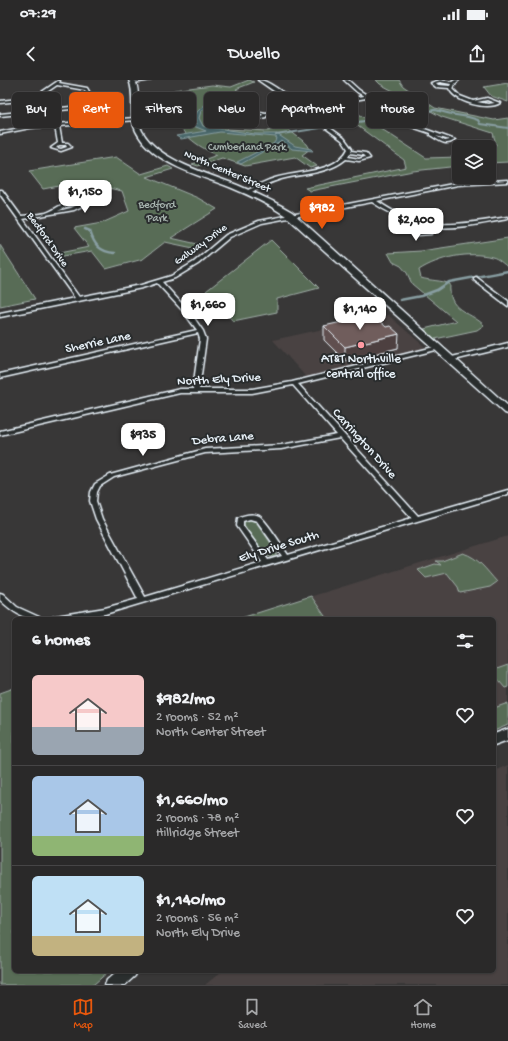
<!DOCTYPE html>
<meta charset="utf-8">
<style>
:root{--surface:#2a2929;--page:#363535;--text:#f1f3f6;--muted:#a5a6a8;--line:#464546;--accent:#ea580c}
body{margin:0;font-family:"Gochi Hand",sans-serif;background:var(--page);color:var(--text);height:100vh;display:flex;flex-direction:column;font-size:15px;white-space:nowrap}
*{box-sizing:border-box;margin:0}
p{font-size:13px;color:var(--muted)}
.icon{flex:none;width:22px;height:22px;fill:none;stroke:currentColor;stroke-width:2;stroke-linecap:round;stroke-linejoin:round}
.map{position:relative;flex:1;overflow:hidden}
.sheet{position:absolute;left:12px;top:537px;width:484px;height:356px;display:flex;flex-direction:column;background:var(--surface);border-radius:6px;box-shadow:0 1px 3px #0004,0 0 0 1px var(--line)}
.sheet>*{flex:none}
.top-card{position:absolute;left:12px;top:12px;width:484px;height:36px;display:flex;gap:8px}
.controls{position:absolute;left:452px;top:60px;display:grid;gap:8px}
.controls a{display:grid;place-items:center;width:44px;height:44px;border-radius:6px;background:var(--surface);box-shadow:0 1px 3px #0004,0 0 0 1px var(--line);font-size:20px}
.price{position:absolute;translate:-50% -34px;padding:0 9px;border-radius:8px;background:#fff;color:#222;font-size:13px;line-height:26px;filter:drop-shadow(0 1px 2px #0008)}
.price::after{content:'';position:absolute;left:50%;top:24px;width:12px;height:9px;margin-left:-6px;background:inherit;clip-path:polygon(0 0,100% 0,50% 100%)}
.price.current{background:var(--accent);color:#fff}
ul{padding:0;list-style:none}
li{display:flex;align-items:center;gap:12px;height:100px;padding:0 20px}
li+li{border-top:1px solid var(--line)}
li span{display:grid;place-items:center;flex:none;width:112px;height:80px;border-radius:6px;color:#555}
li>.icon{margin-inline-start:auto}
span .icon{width:48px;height:48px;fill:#fffc;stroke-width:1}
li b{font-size:17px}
h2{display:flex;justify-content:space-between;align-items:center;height:48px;padding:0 20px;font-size:17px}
.pill{padding:0 14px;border-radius:6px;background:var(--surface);box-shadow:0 1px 3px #0004,0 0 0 1px var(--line);font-size:14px;line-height:36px}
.pill.current{background:var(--accent);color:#fff}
.status{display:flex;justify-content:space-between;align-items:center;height:28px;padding:0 20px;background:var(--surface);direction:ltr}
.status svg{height:11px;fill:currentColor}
header{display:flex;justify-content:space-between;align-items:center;height:52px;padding:0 20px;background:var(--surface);font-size:18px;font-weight:600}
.tab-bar{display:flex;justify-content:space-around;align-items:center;height:56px;border-top:1px solid var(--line);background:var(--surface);font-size:11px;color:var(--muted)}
.tab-bar a{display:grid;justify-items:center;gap:2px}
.tab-bar .current{color:var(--accent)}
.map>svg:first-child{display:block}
</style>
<div class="status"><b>07:29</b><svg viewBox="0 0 49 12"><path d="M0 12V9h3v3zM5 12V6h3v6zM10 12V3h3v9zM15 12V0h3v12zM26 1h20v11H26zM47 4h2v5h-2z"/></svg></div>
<header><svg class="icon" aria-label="back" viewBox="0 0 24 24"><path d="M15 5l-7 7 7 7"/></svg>Dwello<svg class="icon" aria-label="share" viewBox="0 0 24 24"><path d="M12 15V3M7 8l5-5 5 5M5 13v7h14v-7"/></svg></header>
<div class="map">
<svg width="508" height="905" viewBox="0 0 508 905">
<rect width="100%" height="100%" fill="#383737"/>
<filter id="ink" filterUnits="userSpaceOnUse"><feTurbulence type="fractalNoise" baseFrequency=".025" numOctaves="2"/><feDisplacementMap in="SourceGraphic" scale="8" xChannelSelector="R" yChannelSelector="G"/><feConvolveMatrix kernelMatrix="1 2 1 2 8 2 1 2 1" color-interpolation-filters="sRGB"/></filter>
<g filter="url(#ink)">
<g fill="#494242">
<polygon points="388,235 426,268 306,297 273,260"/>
<polygon points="508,456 508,626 494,632 494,539 238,539"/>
<polygon points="508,685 508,905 205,905 222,891 494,891 494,691"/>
</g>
<g fill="#596c57" stroke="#a0aea8">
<path d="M249,0L254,2L236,9L250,20L231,21L207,33L227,49L268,51L285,47L307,64L310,69L302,75L317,86L310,88L295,77L245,86L222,78L198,86L192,84L217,75C197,66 179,54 174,32C173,25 174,17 174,10L212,5L231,7Z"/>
<polygon points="376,0 399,0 403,6 435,28 494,40 508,38 508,82 489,83 489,68 496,65 493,53 442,37 380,4"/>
<polygon points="508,3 508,22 491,16 484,7"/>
<polygon points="342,23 426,78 459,77 459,86 413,91 310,111 305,108 406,87 404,80 340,33 334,24"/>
<polygon points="116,77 141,94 168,86 173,89 147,97 198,118 217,129 171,158 202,165 198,169 165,162 143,179 106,189 92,171 57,177 54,174 89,167 74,148 102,143 129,131 122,111 81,102 43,109 29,91"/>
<path d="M508,158V187C503,184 498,178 492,177C469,171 439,177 419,190L421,198C431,201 441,200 450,204C448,232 468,230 484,245L477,250L435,259L424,249L456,241L412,204L407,193L401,186L393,182L388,173L421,171Z"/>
<polygon points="271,160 319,208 277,219 277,232 233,241 206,211"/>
<polygon points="0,165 35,219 0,226"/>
<polygon points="249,439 256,442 277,472 276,476 271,477 265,475 244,445 244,442"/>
<path d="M463,473C479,478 486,490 497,502L490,507L460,513L458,507L447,493L426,498L418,490L435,484L441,485L436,481H442Z"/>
<polygon points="311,516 327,539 238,539"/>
<polygon points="508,585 508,607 505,608 494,595 494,590"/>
<polygon points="14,608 14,891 109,891 93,905 0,905 0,613"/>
<polygon points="508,623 508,645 494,651 494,628"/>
</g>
<path fill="#486669" stroke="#889ea2" d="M237,12L239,13L224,18L201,31L199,38L203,46L255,54H277L295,66L311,69L313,71L292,69L282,61L241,84L237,82L273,64L277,59L276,57L220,52L181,59L176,56L206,51L171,37L170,35L197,44L194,37C201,22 222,17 237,12Z"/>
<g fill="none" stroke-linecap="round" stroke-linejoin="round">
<path stroke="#889ea2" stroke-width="2" d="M276,55L434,30C442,31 449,34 456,35C464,36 470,37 478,40L480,44L508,48"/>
<g stroke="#889ea2" stroke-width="2.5">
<path d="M85,149L90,151C94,165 100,172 115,173"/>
<polyline points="400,220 421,216 437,210 449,202 508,191"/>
</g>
<defs>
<g id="street">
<polygon points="140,0 151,0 133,3 131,2"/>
<path d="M258,0C270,0 291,19 301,27L364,16L357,12L344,0H348L359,10L411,44L455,60C445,67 439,60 430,55V53L409,46L366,18L304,29L344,58L352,69L351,71L366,73L370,78L359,81L346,79C327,95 300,93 278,100C268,103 259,108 250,113H246V111C256,106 265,101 275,98C298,91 336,93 348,69L342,60L300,29L267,35L266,37L257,39L247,37V33L254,31L266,33L297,27ZM254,33L262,34L263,35L257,37L250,35ZM436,56L450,60L445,61ZM350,73L363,75L365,77L359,79L348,77Z"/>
<path d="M440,0L452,2L455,0H459L455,4L453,9L460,16L473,21L487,18L500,23C488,31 454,22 449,8L436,7L431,3ZM440,2L451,4L450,6L438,5L436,3ZM487,20L495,23L488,24L477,22Z"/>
<polygon points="58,1 60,1 59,3 87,8 96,24 81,28 0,36 0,34 81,26 92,23 85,10 57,5 41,16 30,20 0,23 0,21 28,18 39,14"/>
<path d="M135,38H136V40L59,46L62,63H68L72,67L61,71L51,68L58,63L55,46L30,48L0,54V52L30,46ZM59,65H66L67,67L61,69L56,68Z"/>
<path d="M508,100V102L458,105L377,121C386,127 396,133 407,138C439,150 475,142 508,137V139C484,143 460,149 435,147L431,154L418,155L410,150L415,143C399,138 386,131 372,122L262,143L230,157L198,184L175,198L162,202L192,235L203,251L206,259L199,309H252L292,302L438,266L440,267V269L298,304L418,436L508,410V414L105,534L72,539H52L53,537L56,536L105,528L138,519L96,439L90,421L91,412L95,404L110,395L205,369L281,365L337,355L293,305L252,313H180L0,355V351L180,309H193L200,259L198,253L0,298V294L197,250L182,230L157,203L142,208L0,237V233L75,218L0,114V110H2L21,136C29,135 38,135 46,133C59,129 69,115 84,123V125L74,130L23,139L79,217L141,205L171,196L194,182L226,155L259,141L458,103ZM74,123L79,124L71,128L58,131ZM419,144L431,146L427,152H419L415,150ZM340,358L412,438L288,475C283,467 265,439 259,436C252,433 244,435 238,438L237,446L262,482L145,517L102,439L96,421L97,412L100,406L114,397L205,373L281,369ZM250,439L257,441L282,476L268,480L243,446V441Z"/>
<polygon points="476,197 508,221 508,226 474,200 474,198"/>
<polygon points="508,263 508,267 450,281 447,279 448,278"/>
<path d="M0,513L3,514L17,527L39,537L40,539C22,539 13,532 0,520Z"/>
</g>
<g id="secondary">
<path d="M129,0H135C142,16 134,35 142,51C158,81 207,93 237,105C256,113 274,121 292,132L508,326V334L505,333L286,136C269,124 251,116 232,108C200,95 153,85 136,51C128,35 136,17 129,0Z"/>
<polygon points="508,649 508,660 494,665 494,654"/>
<polygon points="117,891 137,891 135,896 125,905 105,905 107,900"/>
</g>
</defs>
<use href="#street" stroke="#e8f1f8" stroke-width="3"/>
<use href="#secondary" stroke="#e8f1f8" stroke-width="3"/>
<use href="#street" fill="#2a2d2e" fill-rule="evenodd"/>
<use href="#secondary" fill="#2a2d2e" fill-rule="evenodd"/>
</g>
<polygon fill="#60504f" stroke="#e8f1f8" points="324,246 386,247 398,268 345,281 324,260"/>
<polygon fill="#4e4140" stroke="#e8f1f8" points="399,254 398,268 345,281 345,267"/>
<polygon fill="#705d5c" stroke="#e8f1f8" points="373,235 386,247 390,246 399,254 345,267 324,246"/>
</g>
<circle fill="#ff9aa2" stroke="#2a2d2e" stroke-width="1.5" cx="361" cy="265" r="4"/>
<g text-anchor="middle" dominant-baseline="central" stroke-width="4" stroke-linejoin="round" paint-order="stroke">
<g font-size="11" fill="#a8b5b0" stroke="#2a2d2e">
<text x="247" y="68">Cumberland Park</text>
<text x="157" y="126">Bedford<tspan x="157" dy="13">Park</tspan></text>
</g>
<g font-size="11" fill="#e8f1f8" stroke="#2a2d2e">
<text transform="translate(227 92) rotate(23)">North Center Street</text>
<text transform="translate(47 160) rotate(55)">Bedford Drive</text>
<text transform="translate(201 165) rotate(-36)">Galway Drive</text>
</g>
<g font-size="13" fill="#e8f1f8" stroke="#2a2d2e">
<text transform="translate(98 263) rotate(-12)">Sherrie Lane</text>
<text transform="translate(219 300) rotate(-3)">North Ely Drive</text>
<text transform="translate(223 359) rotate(-5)">Debra Lane</text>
<text transform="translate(364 364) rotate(48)">Carrington Drive</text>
<text transform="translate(279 467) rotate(-17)">Ely Drive South</text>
</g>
<g font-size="13" fill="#e8f1f8" stroke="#2a2d2e">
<text x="361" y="279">AT&amp;T Northville<tspan x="361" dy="15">central office</tspan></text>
</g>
</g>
</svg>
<div class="controls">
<a><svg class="icon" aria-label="layers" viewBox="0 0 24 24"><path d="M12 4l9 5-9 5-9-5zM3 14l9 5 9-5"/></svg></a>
</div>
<b class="price" style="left:85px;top:134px">$1,150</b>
<b class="price current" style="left:322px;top:150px">$982</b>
<b class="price" style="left:416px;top:162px">$2,400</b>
<b class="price" style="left:208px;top:247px">$1,660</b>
<b class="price" style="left:360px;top:251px">$1,140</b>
<b class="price" style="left:143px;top:377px">$935</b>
<div class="top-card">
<a class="pill">Buy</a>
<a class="pill current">Rent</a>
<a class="pill">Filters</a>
<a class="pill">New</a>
<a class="pill">Apartment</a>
<a class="pill">House</a>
</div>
<section class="sheet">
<h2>6 homes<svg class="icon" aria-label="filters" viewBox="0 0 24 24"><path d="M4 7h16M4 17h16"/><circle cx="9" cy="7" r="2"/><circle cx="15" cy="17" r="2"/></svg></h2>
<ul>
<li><span style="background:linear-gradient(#f6c9c9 65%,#9aa5b1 0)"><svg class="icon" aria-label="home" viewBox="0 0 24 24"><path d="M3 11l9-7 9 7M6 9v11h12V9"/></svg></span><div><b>$982/mo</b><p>2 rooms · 52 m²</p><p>North Center Street</p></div><svg class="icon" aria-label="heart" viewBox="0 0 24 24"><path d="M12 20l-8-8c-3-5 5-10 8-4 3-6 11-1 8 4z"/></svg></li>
<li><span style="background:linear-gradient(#a9c7e8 75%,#8fb573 0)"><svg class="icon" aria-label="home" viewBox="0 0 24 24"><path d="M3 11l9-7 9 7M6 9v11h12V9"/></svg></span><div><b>$1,660/mo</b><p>2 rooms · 78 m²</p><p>Hillridge Street</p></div><svg class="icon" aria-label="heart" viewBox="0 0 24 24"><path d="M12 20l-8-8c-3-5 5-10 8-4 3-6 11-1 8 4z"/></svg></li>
<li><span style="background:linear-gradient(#bfe0f5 75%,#c2b280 0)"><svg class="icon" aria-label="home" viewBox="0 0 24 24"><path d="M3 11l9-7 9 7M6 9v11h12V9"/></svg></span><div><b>$1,140/mo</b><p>2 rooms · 56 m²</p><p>North Ely Drive</p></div><svg class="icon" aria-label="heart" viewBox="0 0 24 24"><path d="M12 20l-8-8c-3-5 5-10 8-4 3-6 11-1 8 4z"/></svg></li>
</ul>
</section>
</div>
<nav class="tab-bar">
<a class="current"><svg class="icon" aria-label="map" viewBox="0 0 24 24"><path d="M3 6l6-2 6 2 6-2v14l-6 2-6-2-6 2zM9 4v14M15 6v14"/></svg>Map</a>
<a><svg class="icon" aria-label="saved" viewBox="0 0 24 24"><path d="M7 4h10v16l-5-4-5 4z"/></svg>Saved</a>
<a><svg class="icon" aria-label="home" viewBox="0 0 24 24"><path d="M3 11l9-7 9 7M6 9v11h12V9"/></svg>Home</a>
</nav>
